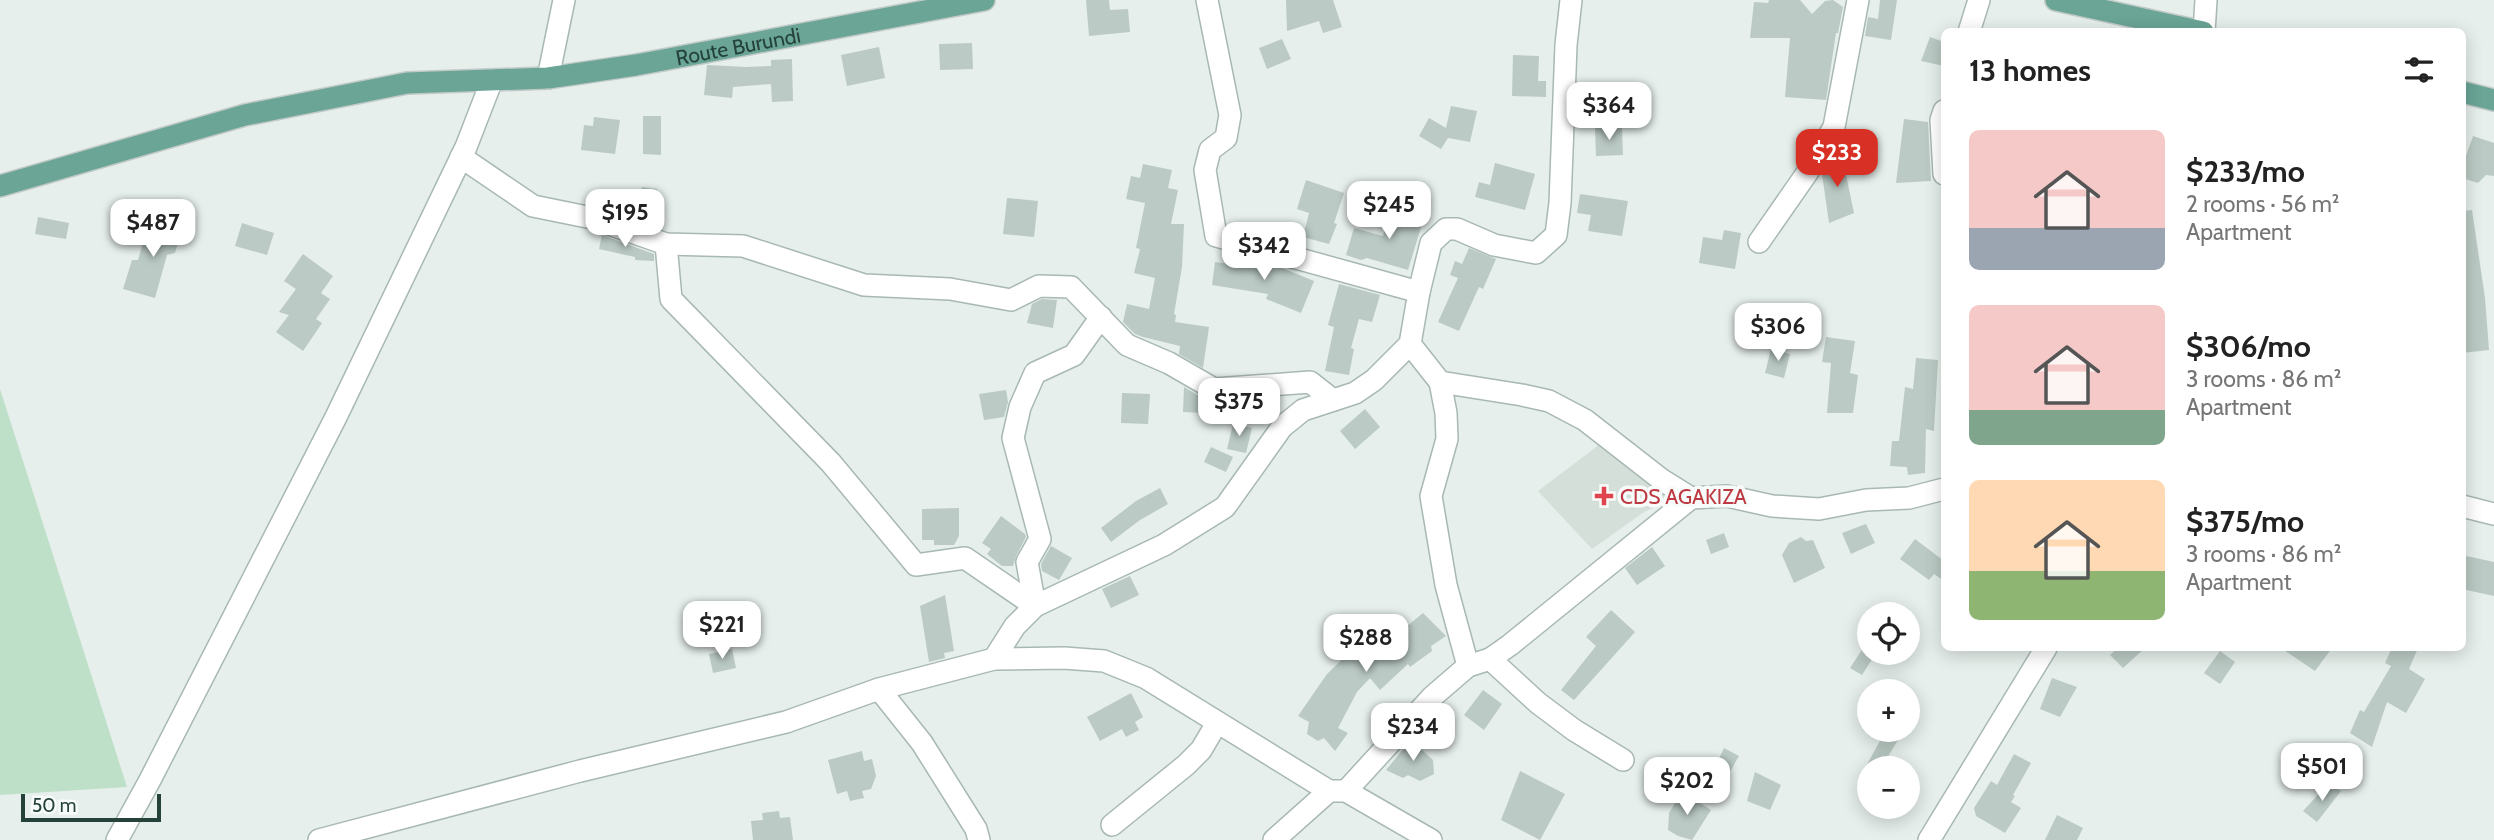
<!DOCTYPE html>
<meta charset="utf-8">
<style>
:root{--surface:#fff;--page:#f6f6f6;--text:#222;--muted:#767676;--accent:#d93025}
body{margin:0;font-family:Cabin,sans-serif;background:var(--page);color:var(--text);height:100vh;display:flex;flex-direction:column;font-size:26px;white-space:nowrap}
*{box-sizing:border-box;margin:0}
p{font-size:23px;color:var(--muted)}
.icon{flex:none;width:38px;height:38px;fill:none;stroke:currentColor;stroke-width:2;stroke-linecap:round;stroke-linejoin:round}
.map{position:relative;flex:1;overflow:hidden}
.drawer{position:absolute;left:1941px;top:28px;width:525px;height:623px;display:flex;flex-direction:column;background:var(--surface);border-radius:10px;box-shadow:0 4px 18px #0003}
.drawer>*{flex:none}
.buttons{position:absolute;left:1857px;top:602px;display:grid;gap:14px}
.buttons a{display:grid;place-items:center;width:63px;height:63px;border-radius:50%;background:var(--surface);box-shadow:0 4px 18px #0003;font-size:35px}
.scale{position:absolute;left:21px;bottom:18px;width:140px;box-sizing:border-box;padding-left:7px;border:4px solid #24423a;border-top:0;font-size:19px;line-height:24px;white-space:nowrap;color:#24423a;-webkit-text-stroke:5px #f7fbf9;paint-order:stroke}
.price{position:absolute;translate:-50% -60px;padding:0 16px;border-radius:14px;background:#fff;color:#222;font-size:23px;line-height:46px;filter:drop-shadow(0 2px 4px #0008)}
.price::after{content:'';position:absolute;left:50%;top:42px;width:21px;height:16px;margin-left:-10px;background:inherit;clip-path:polygon(0 0,100% 0,50% 100%)}
.price.on{background:var(--accent);color:#fff}
ul{padding:0;list-style:none}
li{display:flex;align-items:center;gap:21px;height:175px;padding:0 28px}
li span{display:grid;place-items:center;flex:none;width:196px;height:140px;border-radius:10px;color:#555}
li>.icon{margin-inline-start:auto}
span .icon{width:84px;height:84px;fill:#fffc;stroke-width:1}
li b{font-size:30px}
h2{display:flex;justify-content:space-between;align-items:center;height:84px;padding:0 28px;font-size:30px}
.map>svg:first-child{display:block}
</style>
<div class="map">
<svg width="2494" height="840" viewBox="0 0 2494 840">
<rect width="100%" height="100%" fill="#e6efeb"/>
<polygon fill="#d4dfda" points="1608,438 1662,480 1667,501 1644,512 1592,549 1538,491"/>
<polygon fill="#bfe0c8" points="0,389 127,787 0,795"/>
<g fill="#bbcac4">
<polygon points="1086,0 1109,0 1110,10 1128,9 1130,32 1089,36"/>
<polygon points="1286,0 1333,0 1342,27 1323,33 1319,21 1287,31"/>
<polygon points="1769,0 1800,0 1812,14 1825,1 1833,0 1843,7 1838,33 1836,33 1826,100 1785,97 1790,38 1750,38 1754,2 1768,3"/>
<polygon points="1880,0 1897,0 1891,40 1865,36 1868,17 1878,19"/>
<polygon points="1930,37 1944,42 1944,66 1921,61"/>
<polygon points="1282,39 1291,59 1267,69 1259,48"/>
<polygon points="972,43 973,69 940,70 939,44"/>
<polygon points="879,47 885,78 847,86 841,55"/>
<polygon points="1513,55 1539,56 1538,81 1546,81 1546,97 1512,96"/>
<polygon points="792,59 793,101 772,102 771,84 733,87 732,98 704,95 707,65 746,67 771,66 771,60"/>
<polygon points="1451,106 1477,111 1470,142 1448,138 1441,149 1419,136 1429,118 1446,128"/>
<polygon points="643,116 661,116 661,155 643,154"/>
<polygon points="594,117 620,120 615,154 581,150 584,125 593,126"/>
<polygon points="1904,119 1928,122 1931,181 1896,183"/>
<polygon points="1622,127 1623,155 1596,156 1595,128"/>
<polygon points="2473,136 2494,143 2494,176 2486,175 2478,183 2462,178 2462,167"/>
<polygon points="1835,151 1841,151 1854,213 1829,223 1822,174"/>
<polygon points="1495,163 1535,174 1525,210 1475,197 1479,182 1490,185"/>
<polygon points="1143,164 1172,170 1168,188 1178,190 1171,224 1184,224 1182,267 1174,314 1176,315 1175,322 1209,327 1203,368 1179,354 1180,346 1143,337 1135,334 1123,322 1127,304 1149,309 1155,278 1134,273 1140,249 1136,248 1145,203 1126,199 1131,176 1140,178"/>
<polygon points="1306,180 1344,193 1334,223 1337,224 1329,244 1303,237 1309,213 1297,209"/>
<polygon points="642,187 657,189 654,214 639,212"/>
<polygon points="1580,194 1628,201 1622,236 1588,231 1591,215 1577,213"/>
<polygon points="1007,198 1038,201 1034,237 1003,234"/>
<polygon points="1400,208 1420,213 1417,223 1422,224 1408,270 1367,258 1361,260 1346,255 1354,228 1383,236 1389,216 1397,218"/>
<polygon points="2472,210 2485,298 2489,350 2462,353 2462,211"/>
<polygon points="38,217 69,223 66,239 35,234"/>
<polygon points="157,218 183,226 175,253 167,255 155,298 123,289 132,260 138,260 144,240 150,242"/>
<polygon points="242,223 274,233 267,255 235,246"/>
<polygon points="1724,230 1741,233 1735,269 1699,263 1703,237 1722,240"/>
<polygon points="602,235 654,254 654,261 635,260 635,257 599,249"/>
<polygon points="1469,248 1496,259 1483,289 1479,287 1459,331 1438,322 1458,278 1450,275 1455,261 1462,264"/>
<polygon points="303,254 333,276 321,293 330,299 316,319 322,323 303,351 276,332 289,315 279,312 296,289 284,281"/>
<polygon points="1233,255 1282,268 1314,281 1301,313 1266,299 1268,294 1212,285 1215,262 1231,264"/>
<polygon points="1339,284 1380,295 1372,322 1359,319 1351,348 1354,349 1349,375 1325,371 1334,327 1328,325"/>
<polygon points="1042,299 1057,300 1053,328 1027,323 1032,304"/>
<polygon points="1826,337 1855,341 1850,373 1858,375 1853,413 1827,413 1831,363 1822,362"/>
<polygon points="1771,349 1790,354 1784,378 1765,373"/>
<polygon points="1916,358 1938,360 1934,431 1926,429 1925,473 1908,475 1907,467 1890,466 1892,441 1899,441 1905,387 1913,389"/>
<polygon points="1184,387 1201,397 1201,413 1183,412"/>
<polygon points="1006,390 1008,402 1004,417 984,420 979,394"/>
<polygon points="1122,393 1150,394 1148,424 1121,423"/>
<polygon points="1242,401 1270,402 1270,420 1241,419"/>
<polygon points="1365,409 1380,427 1355,449 1340,431"/>
<polygon points="1233,424 1252,428 1246,453 1227,449"/>
<polygon points="1211,447 1233,457 1226,472 1204,462"/>
<polygon points="1160,488 1168,504 1140,520 1111,542 1101,528 1136,501"/>
<polygon points="959,508 959,536 954,545 934,545 934,540 922,540 922,509"/>
<polygon points="1001,516 1025,534 1026,537 1016,556 1013,566 1002,566 987,554 991,549 982,543"/>
<polygon points="1866,524 1875,543 1851,554 1842,533"/>
<polygon points="1724,533 1729,547 1711,554 1706,540"/>
<polygon points="1801,537 1806,541 1813,540 1825,568 1794,583 1782,555 1789,543"/>
<polygon points="1915,539 1944,561 1944,581 1934,574 1929,580 1900,559"/>
<polygon points="1051,546 1072,558 1059,580 1042,571 1041,564"/>
<polygon points="1652,547 1665,566 1637,585 1625,568"/>
<polygon points="2462,555 2494,562 2494,596 2462,589"/>
<polygon points="1130,576 1139,595 1111,608 1102,589"/>
<polygon points="945,595 954,651 944,653 945,658 929,662 920,606"/>
<polygon points="1611,610 1635,632 1574,700 1561,690 1596,646 1586,637"/>
<polygon points="1423,613 1446,636 1431,646 1432,651 1410,667 1408,664 1380,690 1370,678 1357,692 1338,728 1348,733 1335,751 1324,738 1318,741 1307,734 1309,722 1298,716 1327,674 1354,648 1349,643 1378,620 1388,642"/>
<polygon points="1865,645 1869,648 1869,653 1876,653 1862,675 1850,668"/>
<polygon points="2118,648 2145,648 2123,668 2110,655"/>
<polygon points="2281,648 2332,648 2315,671"/>
<polygon points="2392,648 2418,648 2409,669 2425,679 2406,713 2387,702 2372,747 2350,733 2360,710 2364,712 2391,666 2385,663"/>
<polygon points="732,649 736,668 713,673 709,654"/>
<polygon points="2220,651 2235,662 2220,684 2204,673"/>
<polygon points="2052,678 2077,687 2060,717 2040,709"/>
<polygon points="1483,690 1502,704 1484,730 1464,715"/>
<polygon points="1131,693 1143,717 1135,722 1139,730 1126,737 1122,729 1100,741 1087,717"/>
<polygon points="1886,730 1892,730 1901,735 1881,768 1865,768"/>
<polygon points="1411,740 1433,760 1434,774 1420,781 1408,775 1403,778 1386,770"/>
<polygon points="1724,748 1739,756 1727,777 1714,769"/>
<polygon points="862,751 864,761 872,759 876,776 871,789 862,791 864,798 850,801 847,791 837,794 828,760"/>
<polygon points="2014,754 2031,763 2013,795 2015,796 2011,802 2021,808 2005,833 1976,816 1974,808 1991,781 1997,785"/>
<polygon points="1520,771 1565,794 1540,840 1501,820"/>
<polygon points="1755,772 1781,785 1770,810 1747,801"/>
<polygon points="2328,784 2341,791 2317,822 2303,811"/>
<polygon points="1689,796 1711,810 1692,840 1678,836 1668,830 1669,813 1678,798"/>
<polygon points="779,811 780,818 790,817 793,840 753,840 751,821 763,820 762,813"/>
<polygon points="2057,815 2083,828 2077,840 2045,840"/>
</g>
<g fill="none" stroke-linecap="round" stroke-linejoin="round">
<defs>
<g id="minor">
<polyline points="1207,0 1230,115 1226,138 1210,150 1205,170 1216,236 1419,292"/>
<polyline points="1969,32 1979,0"/>
<polyline points="2204,32 2206,0"/>
<polyline points="548,78 564,0"/>
<polyline points="1944,111 1941,120 1944,174"/>
<polyline points="461,157 533,206 592,218 666,244 743,246 864,285 950,289 1011,300 1039,286 1071,287 1127,345 1169,363 1214,389 1310,382 1333,400"/>
<polyline points="1759,242 1807,173 1834,127 1858,0"/>
<polyline points="666,244 671,299 831,463 916,565 965,558 1035,606"/>
<polyline points="1410,344 1440,382 1522,395 1549,401 1585,420 1662,480 1691,498 1727,496 1772,506 1819,509 1866,500 1909,498 1944,489"/>
<polyline points="1440,382 1446,413 1447,439 1431,496 1446,585 1468,666"/>
<polyline points="2462,506 2494,514"/>
<polyline points="1035,606 1027,562 1040,539 1013,438 1020,407 1035,373 1074,355 1101,317"/>
<polyline points="994,659 1015,626 1035,606 1164,545 1225,507 1282,427 1303,410 1355,393 1374,380 1410,344 1419,292 1431,243 1446,229 1457,229 1494,245 1536,253 1556,235 1560,203 1566,45 1571,0"/>
<polyline points="1490,659 1538,703 1574,730 1623,760"/>
<polyline points="879,689 922,743 976,829 979,840"/>
<polyline points="1346,791 1432,697 1468,666 1490,659 1510,645 1691,498"/>
<polyline points="1112,825 1186,765 1201,750 1217,723"/>
<polyline points="117,840 150,780 336,417 466,147 492,80"/>
<polyline points="319,840 580,771 786,722 879,689 994,659 1064,658 1104,661 1146,678 1329,791"/>
<polyline points="1274,840 1329,791 1346,791 1431,840"/>
<polyline points="1929,840 2046,648"/>
</g>
<g id="major">
<polyline points="2056,0 2203,32"/>
<polyline points="2462,92 2494,100"/>
<path id="s1" d="M0,186L245,115L407,83L548,78L636,65L984,0"/>
</g>
</defs>
<use href="#minor" stroke="#a8b8b2" stroke-width="24"/>
<use href="#major" stroke="#c2cac8" stroke-width="24"/>
<use href="#minor" stroke="#fff" stroke-width="21"/>
<use href="#major" stroke="#6aa596" stroke-width="21"/>
</g>
<path fill="#e0444e" stroke="#f7fbf9" stroke-width="2.5" d="M1600.5 485.5h7v7h7v7h-7v7h-7v-7h-7v-7h7z"/>
<g text-anchor="middle" dominant-baseline="central" stroke-width="7" stroke-linejoin="round" paint-order="stroke">
<g font-size="21" fill="#24423a" stroke="#f7fbf9">
<text stroke="none"><textPath href="#s1" startOffset="754">Route Burundi</textPath></text>
</g>
<g font-size="21" fill="#be3a42" stroke="#f7fbf9" text-anchor="start">
<text x="1620" y="496">CDS AGAKIZA</text>
</g>
</g>
</svg>
<div class="buttons">
<a><svg class="icon" aria-label="locate" viewBox="0 0 24 24"><circle cx="12" cy="12" r="6"/><path d="M12 2v4M12 18v4M2 12h4M18 12h4"/></svg></a>
<a>+</a>
<a>−</a>
</div>
<div class="scale">50 m</div>
<b class="price" style="left:1609px;top:142px">$364</b>
<b class="price on" style="left:1837px;top:189px">$233</b>
<b class="price" style="left:1389px;top:241px">$245</b>
<b class="price" style="left:625px;top:249px">$195</b>
<b class="price" style="left:153px;top:259px">$487</b>
<b class="price" style="left:1264px;top:282px">$342</b>
<b class="price" style="left:1778px;top:363px">$306</b>
<b class="price" style="left:1239px;top:438px">$375</b>
<b class="price" style="left:722px;top:661px">$221</b>
<b class="price" style="left:1366px;top:674px">$288</b>
<b class="price" style="left:1413px;top:763px">$234</b>
<b class="price" style="left:2322px;top:803px">$501</b>
<b class="price" style="left:1687px;top:817px">$202</b>
<section class="drawer">
<h2>13 homes<svg class="icon" aria-label="filters" viewBox="0 0 24 24"><path d="M4 7h16M4 17h16"/><circle cx="9" cy="7" r="2"/><circle cx="15" cy="17" r="2"/></svg></h2>
<ul>
<li><span style="background:linear-gradient(#f6c9c9 70%,#9aa5b1 0)"><svg class="icon" aria-label="home" viewBox="0 0 24 24"><path d="M3 11l9-7 9 7M6 9v11h12V9"/></svg></span><div><b>$233/mo</b><p>2 rooms · 56 m²</p><p>Apartment</p></div></li>
<li><span style="background:linear-gradient(#f6c9c9 75%,#7fa58c 0)"><svg class="icon" aria-label="home" viewBox="0 0 24 24"><path d="M3 11l9-7 9 7M6 9v11h12V9"/></svg></span><div><b>$306/mo</b><p>3 rooms · 86 m²</p><p>Apartment</p></div></li>
<li><span style="background:linear-gradient(#ffd9b3 65%,#8fb573 0)"><svg class="icon" aria-label="home" viewBox="0 0 24 24"><path d="M3 11l9-7 9 7M6 9v11h12V9"/></svg></span><div><b>$375/mo</b><p>3 rooms · 86 m²</p><p>Apartment</p></div></li>
</ul>
</section>
</div>
